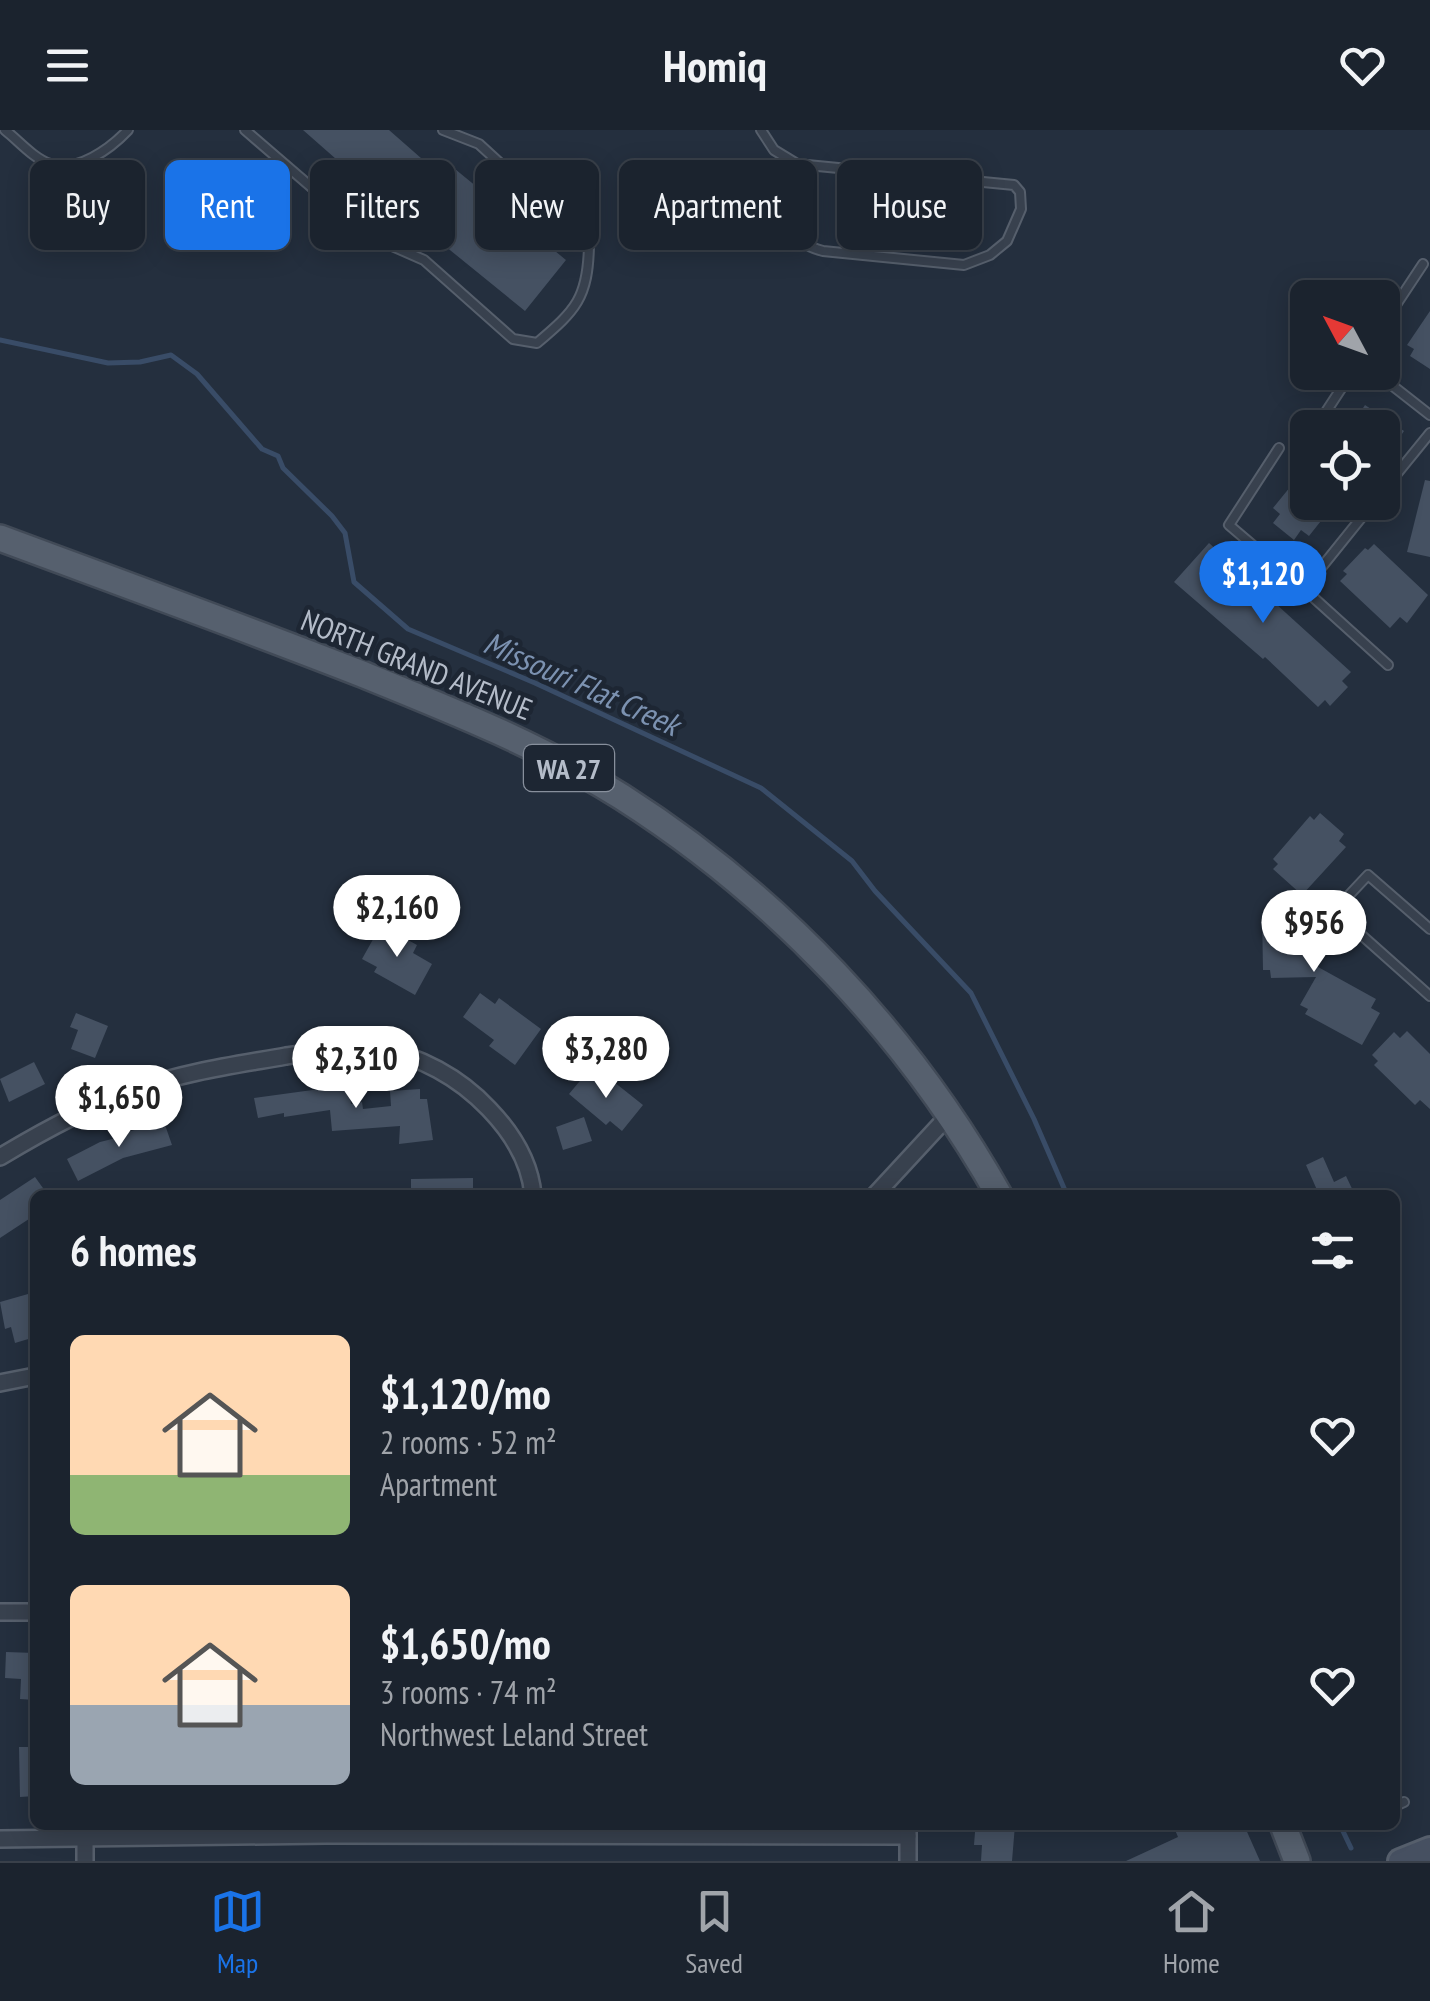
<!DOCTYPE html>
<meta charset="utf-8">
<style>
:root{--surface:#1b232e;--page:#242b36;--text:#f1f3f6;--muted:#a0a4aa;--line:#39404a;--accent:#1a73e8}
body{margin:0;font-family:"PT Sans Narrow",sans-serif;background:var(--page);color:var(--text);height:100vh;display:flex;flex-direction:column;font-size:38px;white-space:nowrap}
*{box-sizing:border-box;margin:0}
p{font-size:32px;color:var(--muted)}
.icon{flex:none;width:55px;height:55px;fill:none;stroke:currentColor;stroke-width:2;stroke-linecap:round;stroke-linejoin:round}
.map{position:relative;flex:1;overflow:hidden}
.sheet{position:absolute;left:30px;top:1060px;width:1370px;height:640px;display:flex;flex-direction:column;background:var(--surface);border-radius:15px;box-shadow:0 5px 25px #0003,0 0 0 2px var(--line)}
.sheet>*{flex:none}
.banner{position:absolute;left:30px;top:30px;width:1370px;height:90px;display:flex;gap:20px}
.needle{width:65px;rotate:311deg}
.tools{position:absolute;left:1290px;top:150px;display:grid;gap:20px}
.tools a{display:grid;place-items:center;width:110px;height:110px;border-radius:15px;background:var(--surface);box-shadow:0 5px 25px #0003,0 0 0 2px var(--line);font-size:50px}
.price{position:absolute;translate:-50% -85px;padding:0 22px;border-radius:35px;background:#fff;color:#222;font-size:32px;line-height:65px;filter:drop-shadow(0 2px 5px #0008)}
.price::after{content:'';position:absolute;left:50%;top:60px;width:30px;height:22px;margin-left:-15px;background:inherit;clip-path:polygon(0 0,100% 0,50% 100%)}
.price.current{background:var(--accent);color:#fff}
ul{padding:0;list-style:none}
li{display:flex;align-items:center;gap:30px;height:250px;padding:0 40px}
li span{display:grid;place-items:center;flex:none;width:280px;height:200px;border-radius:15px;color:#555}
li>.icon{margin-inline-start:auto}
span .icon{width:120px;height:120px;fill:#fffc;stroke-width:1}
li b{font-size:42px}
h2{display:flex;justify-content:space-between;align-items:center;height:120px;padding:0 40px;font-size:42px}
.chip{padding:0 35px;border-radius:15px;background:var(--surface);box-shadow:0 5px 25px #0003,0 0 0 2px var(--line);font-size:35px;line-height:90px}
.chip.current{background:var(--accent);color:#fff}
header{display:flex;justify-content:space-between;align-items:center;height:130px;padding:0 40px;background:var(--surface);font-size:45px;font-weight:600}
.tab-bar{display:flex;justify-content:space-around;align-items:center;height:140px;border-top:2px solid var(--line);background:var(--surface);font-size:28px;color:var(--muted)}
.tab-bar a{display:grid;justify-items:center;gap:5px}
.tab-bar .current{color:var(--accent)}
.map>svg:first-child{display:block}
</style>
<header><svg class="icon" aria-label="menu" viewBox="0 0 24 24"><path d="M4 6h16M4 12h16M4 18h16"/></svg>Homiq<svg class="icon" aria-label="heart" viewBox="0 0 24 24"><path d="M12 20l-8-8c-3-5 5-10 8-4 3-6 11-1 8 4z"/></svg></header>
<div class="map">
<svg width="1430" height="1731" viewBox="0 0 1430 1731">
<rect width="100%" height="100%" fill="#242f3e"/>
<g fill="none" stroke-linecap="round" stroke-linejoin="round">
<g stroke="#394c67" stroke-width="5">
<polyline points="0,210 108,233 140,232 171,225 197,244 262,319 278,326 283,338 332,386 345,403 354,452 408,499 535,553 761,658 852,731 875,761 971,863 1034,989 1067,1065"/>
<polyline points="1340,1695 1351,1718"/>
</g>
</g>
<g fill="#455162">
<polygon points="303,0 389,0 446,50 455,39 566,130 525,181 397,77 394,80"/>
<polygon points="847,52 911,56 911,60 949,64 943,112 905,108 904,115 878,112 879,104 841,100"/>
<polygon points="1430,181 1430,239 1410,226 1414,219 1407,215"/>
<polygon points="1365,275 1404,301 1382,334 1382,298 1350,298"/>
<polygon points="1308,335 1308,372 1336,372 1309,406 1301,400 1294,410 1273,393 1280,384 1273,378"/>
<polygon points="1425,350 1430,351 1430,427 1407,422"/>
<polygon points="1209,413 1351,542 1342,551 1348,557 1330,576 1325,570 1318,577 1265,527 1263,529 1174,452"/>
<polygon points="1374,414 1428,465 1407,493 1400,487 1390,498 1340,451 1347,444 1343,441 1365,418 1368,420"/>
<polygon points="1320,683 1344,704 1339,711 1346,717 1302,765 1273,739 1278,734 1273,729 1310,686 1314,690"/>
<polygon points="1294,774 1287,782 1309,782 1309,832 1376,869 1371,878 1380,883 1362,915 1305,884 1308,879 1300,875 1316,847 1271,848 1270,840 1263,840 1262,783 1267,783 1267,775"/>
<polygon points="381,795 417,815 413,823 432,834 415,865 374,842 377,837 362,829"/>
<polygon points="480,863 495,874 499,868 541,899 515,935 489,916 494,910 463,887"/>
<polygon points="76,883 108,896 95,928 71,919 78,900 70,897"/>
<polygon points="1407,901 1430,924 1430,979 1420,970 1415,975 1374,935 1378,931 1372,925 1394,902 1400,908"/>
<polygon points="34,932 45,954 9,972 0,949"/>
<polygon points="589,940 604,953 609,948 643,975 622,1001 610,991 606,995 569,964"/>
<polygon points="349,955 351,974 362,972 363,979 391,976 390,961 420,959 420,969 427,969 433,1010 399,1014 400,996 332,1001 330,980 284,987 284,983 258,988 254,968"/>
<polygon points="584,987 592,1011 563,1020 556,997"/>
<polygon points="164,992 172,1015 123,1028 78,1051 67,1029 100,1012 128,1005 127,1002"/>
<polygon points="1323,1027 1334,1052 1346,1046 1355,1065 1308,1065 1317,1060 1306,1035"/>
<polygon points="35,1047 48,1065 35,1065 35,1085 0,1108 0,1070"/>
<polygon points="473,1048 473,1065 411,1065 411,1049"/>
<polygon points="35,1162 35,1207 15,1213 11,1197 5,1199 0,1172"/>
<polygon points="6,1522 35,1523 35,1570 20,1569 21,1549 5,1548"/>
<polygon points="19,1617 35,1617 35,1666 20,1667"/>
<polygon points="983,1695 1015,1695 1012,1731 981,1731 982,1715 974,1715 975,1702 983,1700"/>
<polygon points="1173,1695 1244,1695 1260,1731 1126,1731 1178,1707"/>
</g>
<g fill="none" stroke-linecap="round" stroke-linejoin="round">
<defs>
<g id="service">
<path d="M5,0C19,11 33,28 50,34C77,43 110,19 128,0"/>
<path d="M245,0L367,105L424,130L513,209L537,213C576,180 588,168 589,115L479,14L443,0"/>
<path d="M761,0L774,20L797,34L1014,55L1020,62L1021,79L1007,111L990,125L964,135L823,121C780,110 791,82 791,50C791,43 786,34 783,27"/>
<polyline points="1382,196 1423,134"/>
<polyline points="1375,242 1430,285"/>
<polyline points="1318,294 1352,242"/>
<polyline points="1279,318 1229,395 1304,459"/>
<polyline points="1382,362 1430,303"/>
<polyline points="1374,372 1304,459 1388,535"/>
<polyline points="1430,799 1368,745 1336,779 1339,785 1430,866"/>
<polyline points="1395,1676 1404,1672"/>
</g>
<g id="minor">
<path d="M0,1027C43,1001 89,976 137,959C184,942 236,935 286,926C314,922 348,915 377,919C419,925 460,948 489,979C512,1003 530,1031 533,1065"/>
<polyline points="875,1065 949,985"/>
<polyline points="0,1253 35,1246"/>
<polyline points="0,1482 35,1482"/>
<polyline points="85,1695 85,1731"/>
<polyline points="0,1709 326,1705 908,1706"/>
<polyline points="908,1731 908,1695"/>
</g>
<polyline id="secondary" points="1400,1731 1430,1719"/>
<g id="primary">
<path d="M0,408C121,453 242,497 362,544C451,580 541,616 622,667C777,766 909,905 999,1065"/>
<polyline points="1283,1695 1297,1731"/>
</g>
</defs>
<use href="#service" stroke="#565f6c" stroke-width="12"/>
<use href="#minor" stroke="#565f6c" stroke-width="20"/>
<use href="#secondary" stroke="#565f6c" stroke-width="28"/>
<use href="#primary" stroke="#414a57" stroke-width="30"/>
<use href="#service" stroke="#38414e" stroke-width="8"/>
<use href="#minor" stroke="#38414e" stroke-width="15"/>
<use href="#secondary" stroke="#465061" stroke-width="22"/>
<use href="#primary" stroke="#56606e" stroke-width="25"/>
</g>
<g text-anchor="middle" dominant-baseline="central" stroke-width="9" stroke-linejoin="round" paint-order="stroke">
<rect fill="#1d2633" stroke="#878f9c" stroke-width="2.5" x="524" y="615" width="90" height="46" rx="8"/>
<g font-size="28" font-weight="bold" fill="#b4bcc9">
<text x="569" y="638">WA 27</text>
</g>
<g font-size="30" fill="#b4bcc9" stroke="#1d2633">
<text transform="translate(417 534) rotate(22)">NORTH GRAND AVENUE</text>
</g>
<g font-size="32" font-style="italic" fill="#7c92b1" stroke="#1d2633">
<text transform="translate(582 553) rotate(24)">Missouri Flat Creek</text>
</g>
</g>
</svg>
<div class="tools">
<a><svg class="needle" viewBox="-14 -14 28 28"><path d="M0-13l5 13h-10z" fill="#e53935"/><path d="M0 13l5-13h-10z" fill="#a0a4aa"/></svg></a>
<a><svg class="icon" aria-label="locate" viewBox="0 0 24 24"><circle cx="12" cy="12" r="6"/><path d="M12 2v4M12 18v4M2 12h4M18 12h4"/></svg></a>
</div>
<b class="price current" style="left:1263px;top:496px">$1,120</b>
<b class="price" style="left:397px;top:830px">$2,160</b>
<b class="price" style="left:1314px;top:845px">$956</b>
<b class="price" style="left:606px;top:971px">$3,280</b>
<b class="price" style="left:356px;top:981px">$2,310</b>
<b class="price" style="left:119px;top:1020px">$1,650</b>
<div class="banner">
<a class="chip">Buy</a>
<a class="chip current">Rent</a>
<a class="chip">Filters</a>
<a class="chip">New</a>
<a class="chip">Apartment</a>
<a class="chip">House</a>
</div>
<section class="sheet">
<h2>6 homes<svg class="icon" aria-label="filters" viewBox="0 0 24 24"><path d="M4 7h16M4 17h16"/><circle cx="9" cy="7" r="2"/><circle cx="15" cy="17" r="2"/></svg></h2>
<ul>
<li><span style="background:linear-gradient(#ffd9b3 70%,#8fb573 0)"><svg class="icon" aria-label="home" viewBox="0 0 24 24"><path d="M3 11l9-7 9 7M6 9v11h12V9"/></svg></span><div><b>$1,120/mo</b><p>2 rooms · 52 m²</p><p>Apartment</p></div><svg class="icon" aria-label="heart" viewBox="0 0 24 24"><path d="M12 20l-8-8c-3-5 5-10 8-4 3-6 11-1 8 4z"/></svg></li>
<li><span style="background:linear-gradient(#ffd9b3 60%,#9aa5b1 0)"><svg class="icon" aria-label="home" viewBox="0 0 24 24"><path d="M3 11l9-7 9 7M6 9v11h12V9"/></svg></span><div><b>$1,650/mo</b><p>3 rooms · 74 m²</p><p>Northwest Leland Street</p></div><svg class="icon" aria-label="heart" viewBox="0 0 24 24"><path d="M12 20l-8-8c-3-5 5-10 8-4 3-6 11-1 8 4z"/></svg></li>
</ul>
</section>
</div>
<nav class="tab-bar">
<a class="current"><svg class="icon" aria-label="map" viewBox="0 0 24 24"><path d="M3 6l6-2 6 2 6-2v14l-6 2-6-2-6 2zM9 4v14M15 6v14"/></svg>Map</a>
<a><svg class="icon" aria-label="saved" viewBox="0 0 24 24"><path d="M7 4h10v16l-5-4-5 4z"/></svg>Saved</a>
<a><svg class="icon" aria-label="home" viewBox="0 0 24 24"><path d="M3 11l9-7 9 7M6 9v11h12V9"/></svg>Home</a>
</nav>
